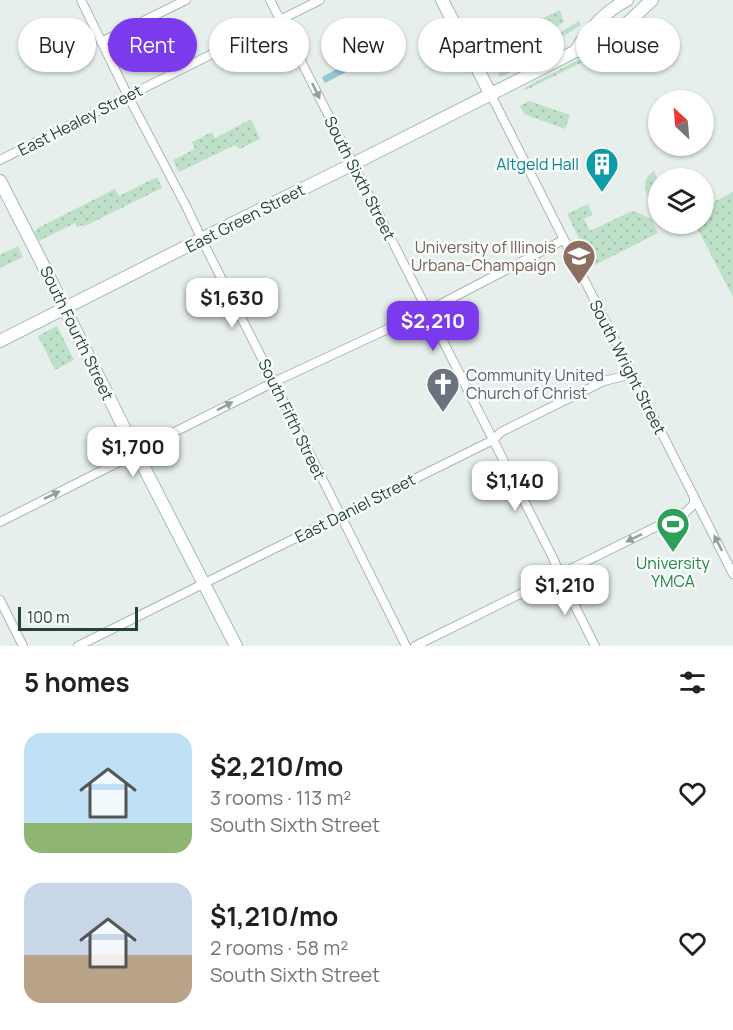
<!DOCTYPE html>
<meta charset="utf-8">
<style>
:root{--surface:#fff;--page:#f6f6f6;--text:#202124;--muted:#757577;--accent:#7c3aed}
body{margin:0;font-family:Manrope,sans-serif;background:var(--page);color:var(--text);height:100vh;display:flex;flex-direction:column;font-size:22px;white-space:nowrap}
*{box-sizing:border-box;margin:0}
p{font-size:20px;color:var(--muted)}
.icon{flex:none;width:33px;height:33px;fill:none;stroke:currentColor;stroke-width:2;stroke-linecap:round;stroke-linejoin:round}
.map{position:relative;height:646px;overflow:hidden}
.panel{display:flex;flex-direction:column;background:var(--surface);flex:1}
.panel>*{flex:none}
.guide{position:absolute;left:18px;top:18px;width:698px;height:54px;display:flex;gap:12px}
.needle{width:39px;rotate:334deg}
.buttons{position:absolute;left:648px;top:90px;display:grid;gap:12px}
.buttons a{display:grid;place-items:center;width:66px;height:66px;border-radius:50%;background:var(--surface);box-shadow:0 2px 4px #0004;font-size:30px}
.scale{position:absolute;left:18px;bottom:15px;width:120px;box-sizing:border-box;padding-left:6px;border:3px solid #24423a;border-top:0;font-size:16px;line-height:21px;white-space:nowrap;color:#24423a;-webkit-text-stroke:4px #f7fbf9;paint-order:stroke}
.price{position:absolute;translate:-50% -51px;padding:0 14px;border-radius:12px;background:#fff;color:#222;font-size:20px;line-height:39px;filter:drop-shadow(0 2px 3px #0008)}
.price::after{content:'';position:absolute;left:50%;top:36px;width:18px;height:14px;margin-left:-9px;background:inherit;clip-path:polygon(0 0,100% 0,50% 100%)}
.price.active{background:var(--accent);color:#fff}
ul{padding:0;list-style:none}
li{display:flex;align-items:center;gap:18px;height:150px;padding:0 24px}
li span{display:grid;place-items:center;flex:none;width:168px;height:120px;border-radius:18px;color:#555}
li>.icon{margin-inline-start:auto}
span .icon{width:72px;height:72px;fill:#fffc;stroke-width:1}
li b{font-size:26px}
h2{display:flex;justify-content:space-between;align-items:center;height:72px;padding:0 24px;font-size:26px}
.chip{padding:0 21px;border-radius:27px;background:var(--surface);box-shadow:0 2px 4px #0004;font-size:21px;line-height:54px}
.chip.active{background:var(--accent);color:#fff}
.map>svg:first-child{display:block}
</style>
<div class="map">
<svg width="733" height="646" viewBox="0 0 733 646">
<defs>
<pattern id="grass-dots" width="8" height="8" patternUnits="userSpaceOnUse" patternTransform="scale(1.5)"><rect width="8" height="8" fill="#bfe0c8"/><path d="M2 2h.1M6 6h.1" fill="none" stroke="#a4c1ad" stroke-width="1.8" stroke-linecap="round"/></pattern>
<pattern id="water-ripples" width="26" height="14" patternUnits="userSpaceOnUse" patternTransform="scale(1.5)"><rect width="26" height="14" fill="#8ec9d4"/><path d="M2 4q2-2 4 0t4 0M15 11q2-2 4 0t4 0" fill="none" stroke="#74a5ad"/></pattern>
</defs>
<rect width="100%" height="100%" fill="#e6efeb"/>
<g fill="url(#grass-dots)">
<polygon points="560,10 564,22 540,37 536,36 531,27 534,26 533,23"/>
<polygon points="579,21 581,25 538,52 535,48"/>
<polygon points="523,29 524,31 527,30 531,38 531,42 513,55 512,55 504,39"/>
<polygon points="532,50 535,54 524,66 500,77 498,73"/>
<polygon points="595,51 597,55 526,90 524,88"/>
<polygon points="529,101 570,115 565,129 524,114 520,106"/>
<polygon points="251,119 260,139 240,149 235,145 179,172 173,160 195,149 192,142 212,132 215,138"/>
<path d="M654,171L658,181V212C649,200 636,182 654,171Z"/>
<polygon points="157,177 162,188 83,227 82,225 77,227 75,223 39,241 34,232 38,228 115,189 119,196"/>
<polygon points="733,192 733,297 695,224 704,224 704,207"/>
<polygon points="588,204 593,215 584,219 590,231 630,212 635,211 651,219 658,233 593,266 567,214"/>
<polygon points="18,246 23,257 0,268 0,255"/>
<polygon points="57,326 74,360 55,370 38,336"/>
</g>
<polygon fill="url(#water-ripples)" points="383,29 388,31 379,47 375,57 325,83 322,77 369,52"/>
<g fill="none" stroke-linecap="round" stroke-linejoin="round">
<defs>
<g id="street">
<polyline points="81,0 128,96 186,206 206,248 274,382 406,646"/>
<path d="M270,0C364,186 459,372 553,558L564,584L595,646"/>
<polyline points="101,42 186,0"/>
<polyline points="491,95 733,574"/>
<polyline points="0,160 320,0"/>
<polyline points="0,522 121,461 125,457 274,382 435,307 563,240"/>
<polyline points="0,600 23,646"/>
<polyline points="78,646 493,440 501,432 604,381 632,374"/>
<polyline points="415,646 686,512 694,504 694,497"/>
</g>
<g id="secondary">
<polyline points="442,0 491,95"/>
<path d="M576,51C587,31 607,10 627,0"/>
<polyline points="0,181 40,259 136,452 236,646"/>
<path d="M0,341L209,235L361,160L576,51C603,52 633,17 652,0"/>
</g>
</defs>
<use href="#street" stroke="#a8b8b2" stroke-width="10"/>
<use href="#secondary" stroke="#a4bbb3" stroke-width="14"/>
<use href="#street" stroke="#fff" stroke-width="8"/>
<use href="#secondary" stroke="#fff" stroke-width="12"/>
</g>
<defs><path id="oneway-solid" d="M-6-.8H1V-3.2L6.5 0L1 3.2V.8H-6Z" transform="scale(1.5)"/></defs>
<g fill="#92a09c">
<use href="#oneway-solid" transform="translate(316 91) rotate(64)"/>
<use href="#oneway-solid" transform="translate(225 406) rotate(-27)"/>
<use href="#oneway-solid" transform="translate(52 495) rotate(-26)"/>
<use href="#oneway-solid" transform="translate(634 538) rotate(154)"/>
<use href="#oneway-solid" transform="translate(718 543) rotate(-117)"/>
</g>
<defs>
<symbol id="building-pin" viewBox="-11 -11 22 30"><path d="M0 17L-7.5 6A9.5 9.5 0 1 1 7.5 6Z" fill="#0f9aa8" stroke="#f7fbf9"/><path d="M-4-6H4V6H1V3H-1V6H-4ZM-2.5-4.3h1.7v1.8h-1.7ZM.8-4.3h1.7v1.8H.8ZM-2.5-1h1.7V.8h-1.7ZM.8-1h1.7V.8H.8Z" fill="#fff"/></symbol>
<symbol id="university-pin" viewBox="-11 -11 22 30"><path d="M0 17L-7.5 6A9.5 9.5 0 1 1 7.5 6Z" fill="#8d6e63" stroke="#f7fbf9"/><path d="M0-5L7-2L0 1L-7-2ZM-4 1L0 2.5L4 1V4Q0 6-4 4Z" fill="#fff"/></symbol>
<symbol id="church-pin" viewBox="-11 -11 22 30"><path d="M0 17L-7.5 6A9.5 9.5 0 1 1 7.5 6Z" fill="#6b7280" stroke="#f7fbf9"/><path d="M-1.2-6h2.4v3.5h3.3v2.4h-3.3V6h-2.4V-.1h-3.3v-2.4h3.3Z" fill="#fff"/></symbol>
<symbol id="stadium-pin" viewBox="-11 -11 22 30"><path d="M0 17L-7.5 6A9.5 9.5 0 1 1 7.5 6Z" fill="#2e9e5b" stroke="#f7fbf9"/><path d="M0-5a6.5 5 0 1 0 0 10a6.5 5 0 1 0 0-10ZM-3.5-1.8h7v3.6h-7Z" fill="#fff"/></symbol>
</defs>
<g fill-rule="evenodd">
<use href="#building-pin" x="583" y="145" width="38" height="52"/>
<use href="#university-pin" x="560" y="237" width="38" height="52"/>
<use href="#church-pin" x="424" y="365" width="38" height="52"/>
<use href="#stadium-pin" x="654" y="505" width="38" height="52"/>
</g>
<g text-anchor="middle" dominant-baseline="central" stroke-width="5" stroke-linejoin="round" paint-order="stroke">
<g font-size="16" fill="#24423a" stroke="#f7fbf9">
<text transform="translate(80 120) rotate(-27)">East Healey Street</text>
<text transform="translate(360 178) rotate(63)">South Sixth Street</text>
<text transform="translate(245 218) rotate(-27)">East Green Street</text>
<text transform="translate(77 333) rotate(64)">South Fourth Street</text>
<text transform="translate(628 367) rotate(63)">South Wright Street</text>
<text transform="translate(292 419) rotate(64)">South Fifth Street</text>
<text transform="translate(355 508) rotate(-27)">East Daniel Street</text>
</g>
<g font-size="16" fill="#0d838f" stroke="#f7fbf9" text-anchor="end">
<text x="579" y="164">Altgeld Hall</text>
</g>
<g font-size="16" fill="#785e54" stroke="#f7fbf9" text-anchor="end">
<text x="556" y="247">University of Illinois<tspan x="556" dy="18">Urbana-Champaign</tspan></text>
</g>
<g font-size="16" fill="#5b616d" stroke="#f7fbf9" text-anchor="start">
<text x="466" y="375">Community United<tspan x="466" dy="18">Church of Christ</tspan></text>
</g>
<g font-size="16" fill="#27864d" stroke="#f7fbf9">
<text x="673" y="563">University<tspan x="673" dy="18">YMCA</tspan></text>
</g>
</g>
</svg>
<div class="buttons">
<a><svg class="needle" viewBox="-14 -14 28 28"><path d="M0-13l5 13h-10z" fill="#e53935"/><path d="M0 13l5-13h-10z" fill="#757577"/></svg></a>
<a><svg class="icon" aria-label="layers" viewBox="0 0 24 24"><path d="M12 4l9 5-9 5-9-5zM3 14l9 5 9-5"/></svg></a>
</div>
<div class="scale">100 m</div>
<b class="price" style="left:232px;top:329px">$1,630</b>
<b class="price active" style="left:433px;top:352px">$2,210</b>
<b class="price" style="left:133px;top:478px">$1,700</b>
<b class="price" style="left:515px;top:512px">$1,140</b>
<b class="price" style="left:565px;top:616px">$1,210</b>
<div class="guide">
<a class="chip">Buy</a>
<a class="chip active">Rent</a>
<a class="chip">Filters</a>
<a class="chip">New</a>
<a class="chip">Apartment</a>
<a class="chip">House</a>
</div>
</div>
<section class="panel">
<h2>5 homes<svg class="icon" aria-label="filters" viewBox="0 0 24 24"><path d="M4 7h16M4 17h16"/><circle cx="9" cy="7" r="2"/><circle cx="15" cy="17" r="2"/></svg></h2>
<ul>
<li><span style="background:linear-gradient(#bfe0f5 75%,#8fb573 0)"><svg class="icon" aria-label="home" viewBox="0 0 24 24"><path d="M3 11l9-7 9 7M6 9v11h12V9"/></svg></span><div><b>$2,210/mo</b><p>3 rooms · 113 m²</p><p>South Sixth Street</p></div><svg class="icon" aria-label="heart" viewBox="0 0 24 24"><path d="M12 20l-8-8c-3-5 5-10 8-4 3-6 11-1 8 4z"/></svg></li>
<li><span style="background:linear-gradient(#c9d6e8 60%,#b9a48a 0)"><svg class="icon" aria-label="home" viewBox="0 0 24 24"><path d="M3 11l9-7 9 7M6 9v11h12V9"/></svg></span><div><b>$1,210/mo</b><p>2 rooms · 58 m²</p><p>South Sixth Street</p></div><svg class="icon" aria-label="heart" viewBox="0 0 24 24"><path d="M12 20l-8-8c-3-5 5-10 8-4 3-6 11-1 8 4z"/></svg></li>
</ul>
</section>
